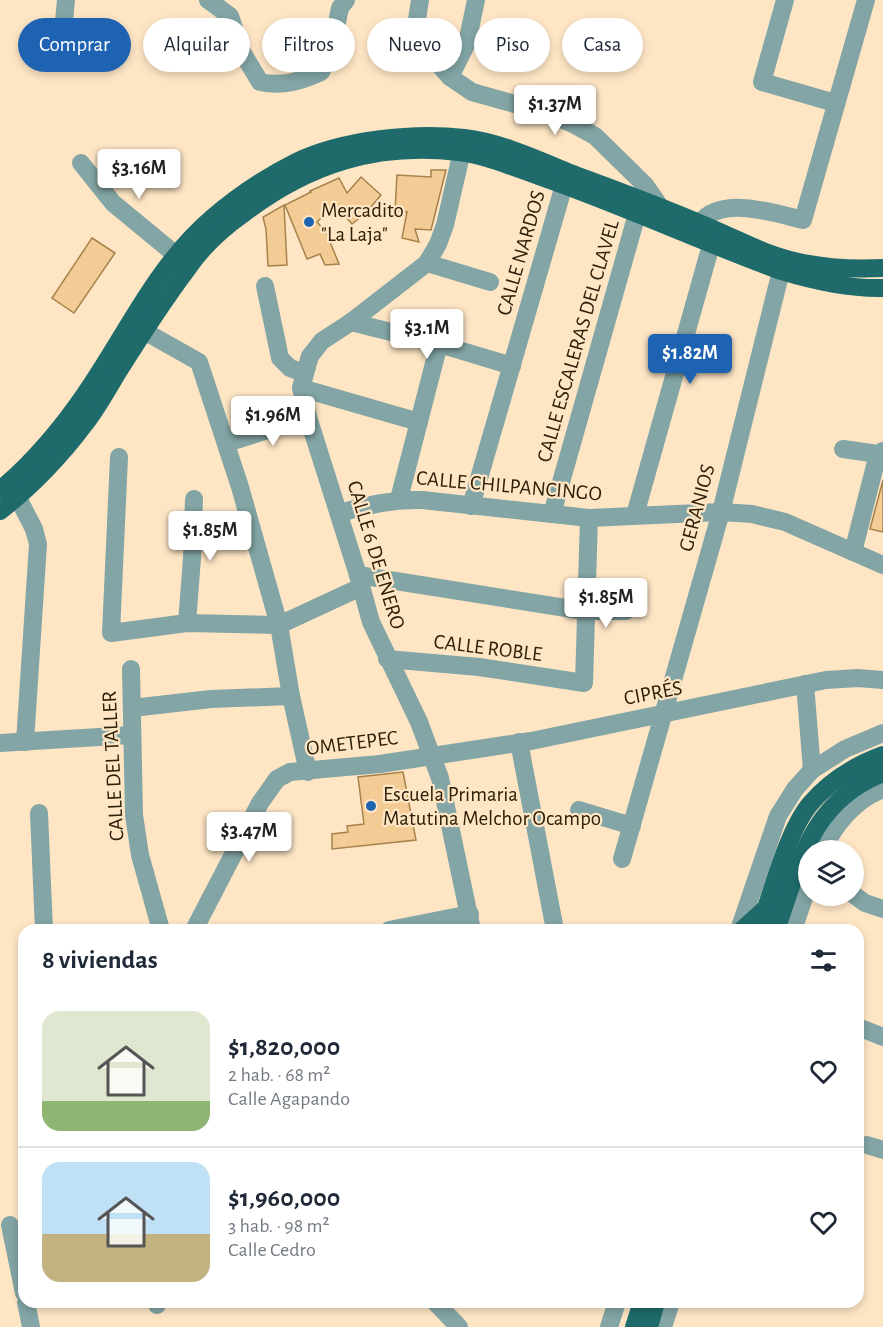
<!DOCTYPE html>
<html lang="es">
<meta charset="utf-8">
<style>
:root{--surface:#fff;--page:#f2f2f3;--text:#1f2937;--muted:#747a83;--line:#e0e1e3;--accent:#1e62b2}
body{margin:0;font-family:"Alegreya Sans",sans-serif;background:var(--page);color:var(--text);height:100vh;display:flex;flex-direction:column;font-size:22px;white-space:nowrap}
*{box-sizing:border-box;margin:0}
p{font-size:20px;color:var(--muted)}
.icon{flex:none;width:33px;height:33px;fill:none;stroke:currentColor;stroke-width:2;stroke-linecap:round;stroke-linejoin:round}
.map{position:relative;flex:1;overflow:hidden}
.panel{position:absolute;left:18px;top:924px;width:846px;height:384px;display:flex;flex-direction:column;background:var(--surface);border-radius:18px;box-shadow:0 3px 9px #0003}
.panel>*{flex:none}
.banner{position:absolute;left:18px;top:18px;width:848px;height:54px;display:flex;gap:12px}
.fabs{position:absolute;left:798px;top:840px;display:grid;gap:12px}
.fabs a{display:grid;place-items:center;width:66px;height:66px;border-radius:50%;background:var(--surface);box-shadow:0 3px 9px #0003;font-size:30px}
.price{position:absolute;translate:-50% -51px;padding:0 14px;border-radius:6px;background:#fff;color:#222;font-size:20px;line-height:39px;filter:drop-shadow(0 2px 3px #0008)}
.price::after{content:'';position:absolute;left:50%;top:36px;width:18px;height:14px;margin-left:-9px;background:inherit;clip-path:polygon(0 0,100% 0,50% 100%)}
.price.current{background:var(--accent);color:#fff}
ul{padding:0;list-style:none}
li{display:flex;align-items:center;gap:18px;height:150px;padding:0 24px}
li+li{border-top:2px solid var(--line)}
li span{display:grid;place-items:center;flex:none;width:168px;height:120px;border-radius:18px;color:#555}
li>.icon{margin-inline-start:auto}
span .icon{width:72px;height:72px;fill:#fffc;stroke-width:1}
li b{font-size:26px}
h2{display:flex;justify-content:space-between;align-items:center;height:72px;padding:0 24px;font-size:26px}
.tag{padding:0 21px;border-radius:27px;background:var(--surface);box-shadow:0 3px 9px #0003;font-size:21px;line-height:54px}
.tag.current{background:var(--accent);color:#fff}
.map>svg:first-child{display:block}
</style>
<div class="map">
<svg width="883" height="1327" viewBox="0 0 883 1327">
<rect width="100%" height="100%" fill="#fee6c5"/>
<g fill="#f3cb94" stroke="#a7824c" stroke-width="1.5">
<polygon points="431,170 446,170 431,230 415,229 419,242 402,238 407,212 395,211 397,175 431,177"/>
<polygon points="361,177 381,195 366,213 352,224 335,205 317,222 326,232 339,264 325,265 320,254 307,259 285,205 311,192 310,191 339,178 347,193"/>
<polygon points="284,205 287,265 268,266 266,229 263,217"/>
<polygon points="92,238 115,253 74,313 52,298"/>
<polygon points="883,480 883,532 870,529"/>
<polygon points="403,772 416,840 332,849 332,834 348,832 347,826 364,824 358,777"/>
</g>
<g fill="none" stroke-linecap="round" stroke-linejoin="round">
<g stroke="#83a5a5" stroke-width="18">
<path d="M208,0L230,16L242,52L260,82C283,87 301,81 321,72L331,52L340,8L346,0"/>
<polyline points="420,0 416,26 423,46 450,77 472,92 550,114 575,125 595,136 645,185 661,208"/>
<polyline points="785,0 762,82 835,103"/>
<polyline points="63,32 66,0"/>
<polyline points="450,77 467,43 476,0"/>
<polyline points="465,138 445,225 438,244 427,263 351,322 322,341 310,356 301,388 308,417 358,575 371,622 419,722 440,778 472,930"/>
<polyline points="81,163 113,203 176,255"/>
<path d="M695,237C696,233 697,226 700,223C721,195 774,213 803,220L866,0"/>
<polyline points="427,263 490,282"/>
<polyline points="265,286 280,358 290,368 304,373"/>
<polyline points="351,322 439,344 512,366"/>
<polyline points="144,331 199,362 240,487 279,625 291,696 308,772"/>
<polyline points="301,388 419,422"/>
<polyline points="227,443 308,417"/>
<polyline points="843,449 878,454 883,451"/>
<polyline points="119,457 111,633 187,623 279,625 361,587"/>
<polyline points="18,498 34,529 38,544 25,742"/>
<polyline points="399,499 439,344"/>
<polyline points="471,506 564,185"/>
<path d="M340,513C368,505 393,499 422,500L589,518L721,512L752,514L785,522L883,565"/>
<polyline points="552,514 637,214"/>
<polyline points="635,515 711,245"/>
<polyline points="853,552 878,454"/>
<polyline points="358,575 585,611 626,611"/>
<polyline points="187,623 192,558 194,499"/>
<polyline points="387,659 479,667 584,683 589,518"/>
<polyline points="131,669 134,815 140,855 161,930"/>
<polyline points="805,684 812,770"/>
<polyline points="132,708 211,699 291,696"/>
<polyline points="519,742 555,930"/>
<polyline points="0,743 132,735"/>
<polyline points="579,810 632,826"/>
<polyline points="39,813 44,930"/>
<path d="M822,850C836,824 854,800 883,789"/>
<polyline points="622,859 721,512 781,271"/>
<polyline points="854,895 865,903 883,909"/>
<polyline points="194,930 260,803 277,779 290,772 380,764 531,741 826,680 858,678 883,680"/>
<polyline points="389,930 470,914"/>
<polyline points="739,930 778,816 795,789 812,770 845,749 883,733"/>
<polyline points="793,930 808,886"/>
<polyline points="858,1027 883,1037"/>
<polyline points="867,1145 883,1150"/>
<polyline points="10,1225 24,1293"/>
<polyline points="26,1302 31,1327"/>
<polyline points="156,1302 157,1305"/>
<polyline points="435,1302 459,1327"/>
<polyline points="609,1327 617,1302"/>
<polyline points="663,1327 671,1302"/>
</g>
<g stroke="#1f6b6c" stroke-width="18">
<path d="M0,490C32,463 61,429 85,394C126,335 156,266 212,218C238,196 266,177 296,162C342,140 413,132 464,138C500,142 536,159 570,173C613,189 657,205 699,223C721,232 741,242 763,251C800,266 843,270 883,268"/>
<path d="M0,511C30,488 62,455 84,425C97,409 107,390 118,372C140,337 163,301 188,268C203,246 222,229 243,214C308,164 377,142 459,152C486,155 521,170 547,179C626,207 702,242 781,271C814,281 848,289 883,288"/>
<polyline points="742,930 764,910"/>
<path d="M759,930C771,895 788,829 811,803C830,781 856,765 883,755"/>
<path d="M776,930C800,863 810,802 883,773"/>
<polyline points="634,1327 642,1302"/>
<polyline points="649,1327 656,1302"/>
</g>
</g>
<g fill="#1e62b2" stroke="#fee6c5" stroke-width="2">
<circle cx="309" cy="222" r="6"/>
<circle cx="371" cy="806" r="6"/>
</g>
<g text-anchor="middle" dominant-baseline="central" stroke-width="4.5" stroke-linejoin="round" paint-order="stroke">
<g font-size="21" fill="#2e2009" stroke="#fee6c5" text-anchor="start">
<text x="321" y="210">Mercadito<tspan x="321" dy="24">"La Laja"</tspan></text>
<text x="383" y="794">Escuela Primaria<tspan x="383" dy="24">Matutina Melchor Ocampo</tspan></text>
</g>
<g font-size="21" fill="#2e2009" stroke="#fee6c5">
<text transform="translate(521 253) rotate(-74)">CALLE NARDOS</text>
<text transform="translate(578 341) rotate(-74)">CALLE ESCALERAS DEL CLAVEL</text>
<text transform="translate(509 486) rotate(5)">CALLE CHILPANCINGO</text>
<text transform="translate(697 508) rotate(-75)">GERANIOS</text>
<text transform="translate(376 555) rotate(73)">CALLE 6 DE ENERO</text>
<text transform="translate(488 648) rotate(7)">CALLE ROBLE</text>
<text transform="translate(653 693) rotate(-11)">CIPRÉS</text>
<text transform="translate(352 743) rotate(-7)">OMETEPEC</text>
<text transform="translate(113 766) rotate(-93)">CALLE DEL TALLER</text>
</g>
</g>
</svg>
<div class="fabs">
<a><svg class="icon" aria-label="layers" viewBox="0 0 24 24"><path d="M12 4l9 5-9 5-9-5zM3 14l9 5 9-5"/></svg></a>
</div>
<b class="price" style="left:555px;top:136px">$1.37M</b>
<b class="price" style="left:139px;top:200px">$3.16M</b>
<b class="price" style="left:427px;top:360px">$3.1M</b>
<b class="price current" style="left:690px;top:385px">$1.82M</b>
<b class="price" style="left:273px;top:447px">$1.96M</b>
<b class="price" style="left:210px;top:562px">$1.85M</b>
<b class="price" style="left:606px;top:629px">$1.85M</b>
<b class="price" style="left:249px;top:863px">$3.47M</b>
<div class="banner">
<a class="tag current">Comprar</a>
<a class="tag">Alquilar</a>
<a class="tag">Filtros</a>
<a class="tag">Nuevo</a>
<a class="tag">Piso</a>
<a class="tag">Casa</a>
</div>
<section class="panel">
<h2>8 viviendas<svg class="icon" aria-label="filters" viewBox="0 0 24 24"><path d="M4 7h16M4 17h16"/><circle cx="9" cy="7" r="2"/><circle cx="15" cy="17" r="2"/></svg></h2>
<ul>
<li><span style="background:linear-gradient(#dfe7d0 75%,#8fb573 0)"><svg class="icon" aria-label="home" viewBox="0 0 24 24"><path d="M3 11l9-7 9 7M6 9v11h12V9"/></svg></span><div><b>$1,820,000</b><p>2 hab. · 68 m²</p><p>Calle Agapando</p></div><svg class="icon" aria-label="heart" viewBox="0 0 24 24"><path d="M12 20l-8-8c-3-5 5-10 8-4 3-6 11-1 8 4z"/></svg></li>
<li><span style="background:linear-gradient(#bfe0f5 60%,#c2b280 0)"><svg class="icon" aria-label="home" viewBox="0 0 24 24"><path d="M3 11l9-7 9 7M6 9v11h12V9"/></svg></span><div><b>$1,960,000</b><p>3 hab. · 98 m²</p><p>Calle Cedro</p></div><svg class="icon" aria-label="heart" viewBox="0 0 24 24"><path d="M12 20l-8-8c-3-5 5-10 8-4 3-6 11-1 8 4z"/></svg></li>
</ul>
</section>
</div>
